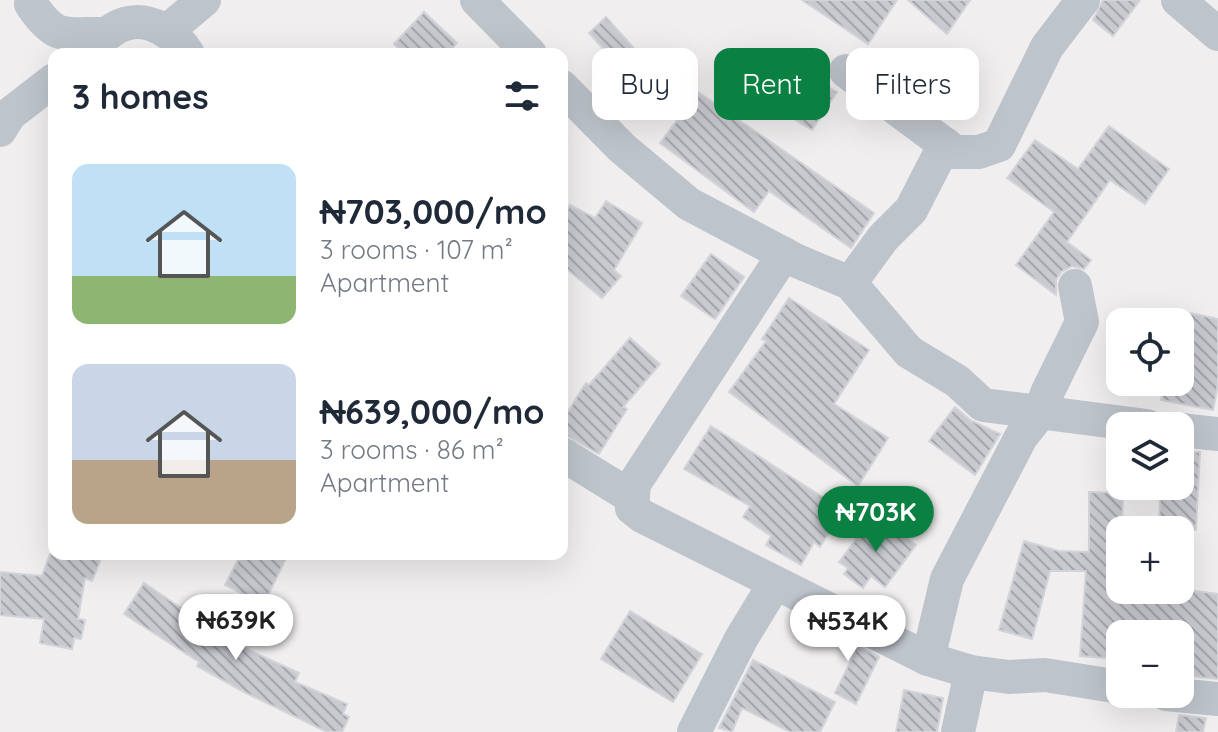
<!DOCTYPE html>
<meta charset="utf-8">
<style>
:root{--surface:#fff;--page:#f2f2f3;--text:#1f2937;--muted:#747a83;--accent:#0b8043}
body{margin:0;font-family:Quicksand,sans-serif;background:var(--page);color:var(--text);height:100vh;display:flex;flex-direction:column;font-size:30px;white-space:nowrap}
*{box-sizing:border-box;margin:0}
p{font-size:26px;color:var(--muted)}
.icon{flex:none;width:44px;height:44px;fill:none;stroke:currentColor;stroke-width:2;stroke-linecap:round;stroke-linejoin:round}
.map{position:relative;flex:1;overflow:hidden}
.panel{position:absolute;left:48px;top:48px;width:520px;height:512px;display:flex;flex-direction:column;background:var(--surface);border-radius:16px;box-shadow:0 8px 32px #0002}
.panel>*{flex:none}
.hud{position:absolute;left:592px;top:48px;width:506px;height:72px;display:flex;gap:16px}
.buttons{position:absolute;left:1106px;top:308px;display:grid;gap:16px}
.buttons a{display:grid;place-items:center;width:88px;height:88px;border-radius:16px;background:var(--surface);box-shadow:0 8px 32px #0002;font-size:40px}
.price{position:absolute;translate:-50% -68px;padding:0 18px;border-radius:28px;background:#fff;color:#222;font-size:26px;line-height:52px;filter:drop-shadow(0 2px 4px #0008)}
.price::after{content:'';position:absolute;left:50%;top:48px;width:24px;height:18px;margin-left:-12px;background:inherit;clip-path:polygon(0 0,100% 0,50% 100%)}
.price.selected{background:var(--accent);color:#fff}
ul{padding:0;list-style:none}
li{display:flex;align-items:center;gap:24px;height:200px;padding:0 24px}
li span{display:grid;place-items:center;flex:none;width:224px;height:160px;border-radius:16px;color:#555}
li>.icon{margin-inline-start:auto}
span .icon{width:96px;height:96px;fill:#fffc;stroke-width:1}
li b{font-size:34px}
h2{display:flex;justify-content:space-between;align-items:center;height:96px;padding:0 24px;font-size:34px}
.tag{padding:0 28px;border-radius:16px;background:var(--surface);box-shadow:0 8px 32px #0002;font-size:28px;line-height:72px}
.tag.selected{background:var(--accent);color:#fff}
.map>svg:first-child{display:block}
</style>
<div class="map">
<svg width="1218" height="732" viewBox="0 0 1218 732">
<defs>
<pattern id="building-back-hatch" width="6" height="6" patternUnits="userSpaceOnUse" patternTransform="scale(2)"><rect width="6" height="6" fill="#c9cad0"/><path d="M-1 5l2 2M0 0l6 6M5-1l2 2" fill="none" stroke="#a5a6ac"/></pattern>
</defs>
<rect width="100%" height="100%" fill="#f0eeee"/>
<g fill="url(#building-back-hatch)" stroke="#d2d4d9" stroke-width="2">
<polygon points="802,0 897,0 868,44"/>
<polygon points="908,0 970,0 947,34"/>
<polygon points="1103,0 1140,0 1113,36 1093,20"/>
<polygon points="424,12 457,43 447,54 404,54 394,44"/>
<polygon points="606,17 640,55 623,70 589,33"/>
<polygon points="797,69 837,92 812,130 775,108"/>
<polygon points="698,92 874,213 851,248 769,191 754,212 660,143"/>
<polygon points="1109,126 1169,169 1145,204 1110,180 1067,242 1091,260 1084,269 1072,266 1061,272 1056,280 1056,295 1016,265 1054,212 1007,178 1035,140 1078,169"/>
<polygon points="606,201 642,223 614,270 621,276 602,298 562,265 562,219 570,205 595,218"/>
<polygon points="711,254 744,277 715,319 681,296"/>
<polygon points="789,298 869,350 834,404 888,438 858,486 729,392 766,341 762,339"/>
<polygon points="1180,311 1218,319 1218,385 1213,410 1161,400 1165,382 1180,382"/>
<polygon points="630,338 660,364 623,407 627,409 599,454 562,433 562,421 586,383 589,385"/>
<polygon points="955,407 970,420 1000,434 975,475 929,441"/>
<polygon points="711,426 843,510 820,547 814,542 801,565 766,545 771,536 743,517 750,506 684,469"/>
<polygon points="1180,451 1200,452 1196,530 1159,530 1160,495 1174,495 1173,488 1180,487"/>
<polygon points="1089,492 1123,493 1120,590 1180,595 1180,589 1218,594 1218,679 1180,675 1180,634 1120,634 1120,659 1080,656 1086,571 1050,571 1032,639 999,630 1024,541 1059,551 1089,552"/>
<polygon points="874,515 916,545 885,587 871,576 863,588 844,574 848,568 839,562"/>
<polygon points="50,554 103,554 92,581 85,578 78,619 85,620 81,639 74,638 72,649 40,643 44,619 0,615 0,572 42,576"/>
<polygon points="241,554 288,554 264,604 225,585"/>
<polygon points="144,583 205,624 238,641 236,644 299,673 295,682 347,704 343,714 349,717 342,732 327,732 246,693 197,666 199,662 124,614"/>
<polygon points="630,611 702,654 673,702 601,659"/>
<polygon points="795,615 879,657 856,704 835,693 855,652 792,622"/>
<polygon points="753,660 835,702 820,732 790,732 742,708 732,732 719,728"/>
<polygon points="904,690 943,698 937,732 896,732"/>
<polygon points="1179,715 1206,718 1203,732 1176,732"/>
</g>
<g fill="none" stroke-linecap="round" stroke-linejoin="round">
<g stroke="#bec4cb" stroke-width="34">
<polyline points="477,0 530,54"/>
<polyline points="1178,0 1218,34"/>
<path d="M31,4C56,42 65,33 107,34"/>
<polyline points="167,31 204,0"/>
<path d="M84,54C96,44 110,28 125,24C149,16 176,34 188,54"/>
<polyline points="846,71 955,152 979,152 999,145 1047,47 1083,0"/>
<polyline points="562,87 622,148 689,204 797,261 850,283 909,352 957,381 983,405 1147,426"/>
<polyline points="0,130 10,114 54,80"/>
<polyline points="784,254 634,484 632,508 642,516 928,659 971,672 1009,677 1045,675 1120,687"/>
<polyline points="850,283 883,238 911,210 945,144"/>
<polyline points="1180,430 1218,434"/>
<polyline points="562,454 630,496"/>
<polyline points="928,659 947,579 1021,437 1040,413 1047,393 1082,322 1075,286"/>
<polyline points="1166,694 1218,699"/>
<polyline points="694,732 741,639 775,583"/>
<polyline points="958,732 971,672"/>
</g>
</g>
</svg>
<div class="buttons">
<a><svg class="icon" aria-label="locate" viewBox="0 0 24 24"><circle cx="12" cy="12" r="6"/><path d="M12 2v4M12 18v4M2 12h4M18 12h4"/></svg></a>
<a><svg class="icon" aria-label="layers" viewBox="0 0 24 24"><path d="M12 4l9 5-9 5-9-5zM3 14l9 5 9-5"/></svg></a>
<a>+</a>
<a>−</a>
</div>
<b class="price selected" style="left:876px;top:554px">₦703K</b>
<b class="price" style="left:236px;top:662px">₦639K</b>
<b class="price" style="left:848px;top:663px">₦534K</b>
<div class="hud">
<a class="tag">Buy</a>
<a class="tag selected">Rent</a>
<a class="tag">Filters</a>
</div>
<section class="panel">
<h2>3 homes<svg class="icon" aria-label="filters" viewBox="0 0 24 24"><path d="M4 7h16M4 17h16"/><circle cx="9" cy="7" r="2"/><circle cx="15" cy="17" r="2"/></svg></h2>
<ul>
<li><span style="background:linear-gradient(#bfe0f5 70%,#8fb573 0)"><svg class="icon" aria-label="home" viewBox="0 0 24 24"><path d="M3 11l9-7 9 7M6 9v11h12V9"/></svg></span><div><b>₦703,000/mo</b><p>3 rooms · 107 m²</p><p>Apartment</p></div></li>
<li><span style="background:linear-gradient(#c9d6e8 60%,#b9a48a 0)"><svg class="icon" aria-label="home" viewBox="0 0 24 24"><path d="M3 11l9-7 9 7M6 9v11h12V9"/></svg></span><div><b>₦639,000/mo</b><p>3 rooms · 86 m²</p><p>Apartment</p></div></li>
</ul>
</section>
</div>
